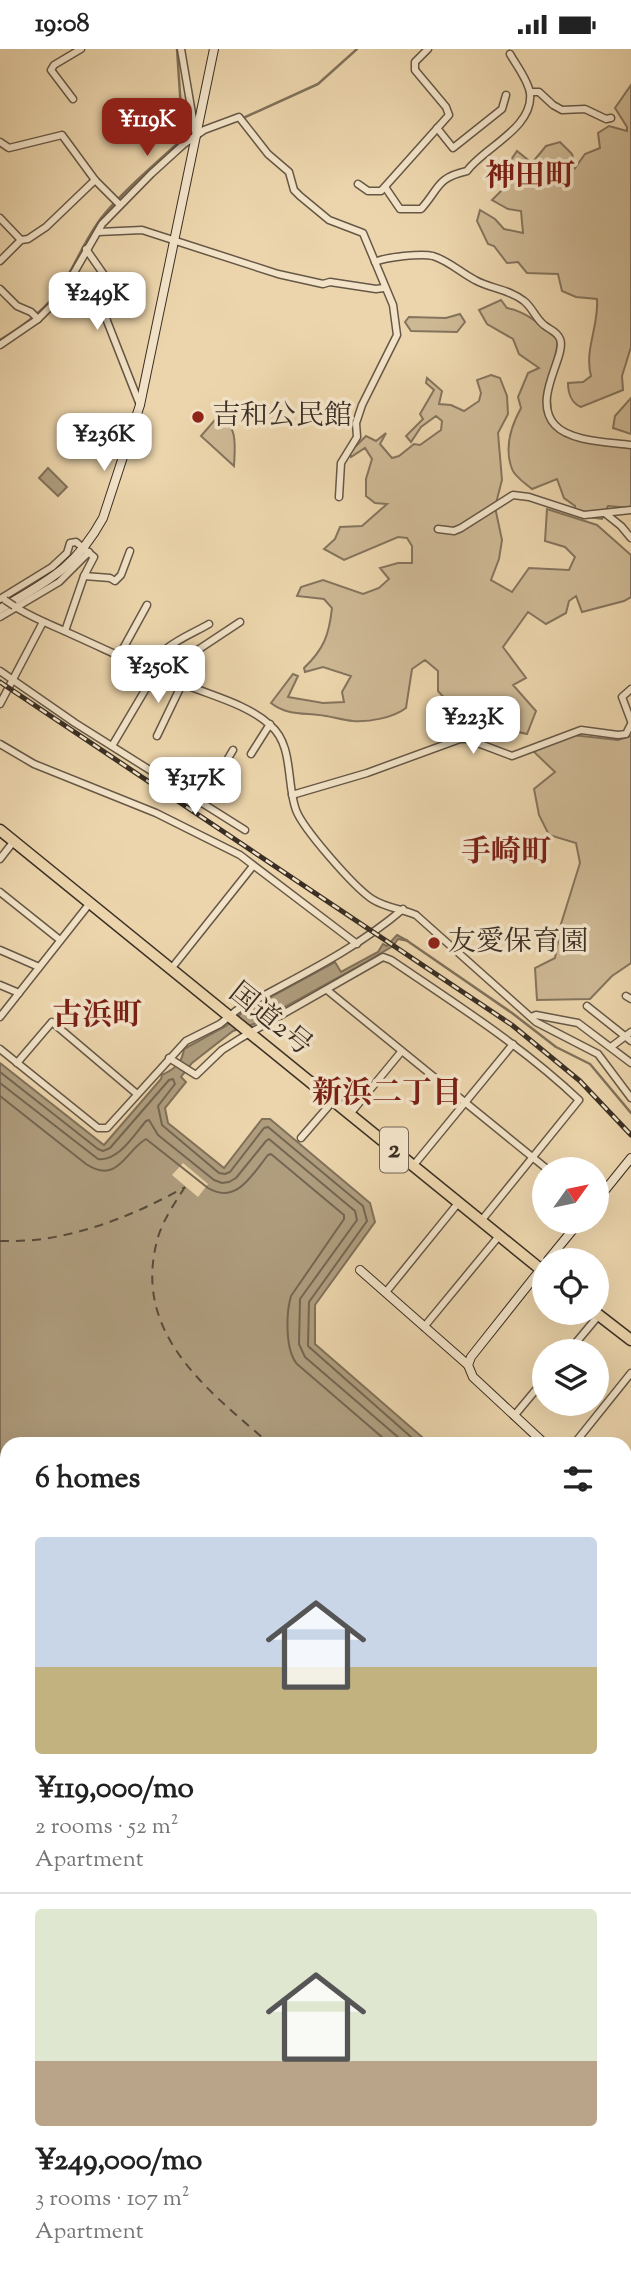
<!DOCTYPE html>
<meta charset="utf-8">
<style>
:root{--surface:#fff;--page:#f2f2f2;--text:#222;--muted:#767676;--line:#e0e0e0;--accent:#8f2418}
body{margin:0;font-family:"Sorts Mill Goudy","Noto Serif JP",serif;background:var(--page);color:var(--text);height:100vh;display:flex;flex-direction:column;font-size:26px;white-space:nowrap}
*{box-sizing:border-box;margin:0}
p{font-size:23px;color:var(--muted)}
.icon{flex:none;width:38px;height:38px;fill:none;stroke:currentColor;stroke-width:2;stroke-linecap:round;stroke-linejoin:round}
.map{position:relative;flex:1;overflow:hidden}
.panel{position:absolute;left:0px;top:1388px;width:632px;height:842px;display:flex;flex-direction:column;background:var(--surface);border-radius:21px 21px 0 0;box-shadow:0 7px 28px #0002}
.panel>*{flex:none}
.needle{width:46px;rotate:57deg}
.fabs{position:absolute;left:532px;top:1108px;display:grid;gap:14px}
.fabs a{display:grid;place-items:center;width:77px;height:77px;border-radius:50%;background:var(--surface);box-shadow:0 7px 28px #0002;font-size:35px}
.price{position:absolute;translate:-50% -60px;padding:0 16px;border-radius:14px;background:#fff;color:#222;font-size:23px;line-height:46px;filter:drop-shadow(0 2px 4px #0008)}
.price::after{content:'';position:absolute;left:50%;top:42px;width:21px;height:16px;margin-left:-10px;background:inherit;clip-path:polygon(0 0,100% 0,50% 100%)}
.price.selected{background:var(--accent);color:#fff}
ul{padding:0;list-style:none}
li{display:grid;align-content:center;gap:14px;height:371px;padding:0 35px}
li+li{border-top:2px solid var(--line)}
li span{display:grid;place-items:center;height:217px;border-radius:7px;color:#555}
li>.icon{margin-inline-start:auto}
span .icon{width:126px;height:126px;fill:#fffc;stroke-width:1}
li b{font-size:30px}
h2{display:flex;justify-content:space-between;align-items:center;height:84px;padding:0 35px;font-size:30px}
.status{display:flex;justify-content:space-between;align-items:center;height:49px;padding:0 35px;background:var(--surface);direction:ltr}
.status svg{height:19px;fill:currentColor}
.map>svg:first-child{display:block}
</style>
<div class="status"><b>19:08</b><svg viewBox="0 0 49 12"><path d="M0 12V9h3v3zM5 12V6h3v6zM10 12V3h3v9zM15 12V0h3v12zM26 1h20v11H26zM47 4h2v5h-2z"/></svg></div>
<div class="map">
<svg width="631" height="2229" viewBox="0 0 631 2229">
<rect width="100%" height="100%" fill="#ecd5ac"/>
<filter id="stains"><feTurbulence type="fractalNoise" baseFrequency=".00286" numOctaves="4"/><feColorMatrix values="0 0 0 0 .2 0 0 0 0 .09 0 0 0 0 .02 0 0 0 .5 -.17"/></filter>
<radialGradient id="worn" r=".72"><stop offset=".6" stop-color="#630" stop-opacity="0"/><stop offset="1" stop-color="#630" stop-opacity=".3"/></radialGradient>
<g fill="#ceb995" stroke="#84745d" stroke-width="2">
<path d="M631,36V298L622,327L623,341L581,358C571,354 568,343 568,334L583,333L591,327C584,301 599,277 597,250L576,248L562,242L558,225L527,224L518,213L507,214L494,197L488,195L477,172L480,161L495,170L504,180L523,184L521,162L508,160L492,151L505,138L504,121L517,102L532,114L546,97L560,93L572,105L575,119L585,105L600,99L598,84L609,77L627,82V78L615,59Z"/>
<path d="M501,251L507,259C528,263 542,277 558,291L557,306L549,338L552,375L604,396L631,399V459L608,457L602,470L574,466L575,457L564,449L557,430L532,440C525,434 515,428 512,420C504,399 511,377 521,359L518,348L528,324L539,319L519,305L513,290L487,275L479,261Z"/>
<polygon points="460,265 465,273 457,283 411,282 405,273 409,268 446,269"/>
<path d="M491,326L500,329L507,347L508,365L498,384L502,431L495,458L502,491L499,510L491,531L512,543L529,519L569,521L575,508L565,498L545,492L547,460L597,476L631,506V548L624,552L582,563L576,547L569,552L566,564L546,575L528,563L503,598L526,629L513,636L536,662L527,685L501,679L480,664L479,652L461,657L446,651L438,642V622L425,611L412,620L406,659C393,669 369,673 353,672C342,671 330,667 319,666C302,664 286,666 271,654L293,625L298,627L288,648L323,654L344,653L342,643L351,627L323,618L305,623L304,619C324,600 329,586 332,559L324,550L297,547L301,538L323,531L363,545L379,539L389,530L380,519L398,514H412V497L407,489L398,488L344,511L324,500L335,490L340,478L362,477L387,455L375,454L366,447V430L372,410L365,399L351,408L349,404L366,387L376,392L386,384L380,395L392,409L399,407L414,395L420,396L441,381L442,372L436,367L421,378L411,393L406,387L423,370L420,365L434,341L426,334L427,329L442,342L439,355L451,356L464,362L479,352L481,344L477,331Z"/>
<polygon points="631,349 631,385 613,379 615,367"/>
<path d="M220,365C238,379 235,396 234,417L201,387Z"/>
<polygon points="572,686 618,691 631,687 631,914 612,927 590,950 537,951 535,919 555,909 561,875 580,814 576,794 549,786 539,766 534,740 555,723 532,701"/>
</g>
<g fill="#af9d7e" stroke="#80715a" stroke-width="2">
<polygon points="48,419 67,438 58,447 39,429"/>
<path d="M397,886L408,892L398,890L393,897L366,913L254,975L233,982L192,1014L181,1028L186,1033L165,1059L168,1074L224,1119L262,1070H270L370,1154L375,1173L315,1256V1295L430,1395H7V1496L0,1488V1014L104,1096L161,1030L162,1026C174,1020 182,1015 184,1000L226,977L243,963L335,913L341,923L378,903L383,895L387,897Z"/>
<polygon points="625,1563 631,1568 631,2229 548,2229 541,2223 625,2222"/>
</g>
<polygon fill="#ecd5ac" points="183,1114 208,1135 198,1148 172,1126"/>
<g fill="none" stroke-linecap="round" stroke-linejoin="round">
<g stroke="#746652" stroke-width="2">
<polyline points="0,1023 98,1100 103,1102 110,1099 169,1031 173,1030 175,1035 158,1057 162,1076 219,1124 225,1125 230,1123 264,1079 268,1078 363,1157 367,1172 309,1253 308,1297 419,1395"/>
<path d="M0,1034L98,1110C118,1113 134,1086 146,1072L149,1071L158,1086L214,1131L222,1134L229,1133L236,1129L266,1092L269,1090L355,1162L357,1171L300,1250L299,1295L305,1308L406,1395"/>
<path d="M0,1047L86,1115C118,1136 125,1102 146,1090L208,1139C236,1156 252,1126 268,1106L271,1105L344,1166V1170L291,1247C286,1264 285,1301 297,1315L390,1395"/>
</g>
<g stroke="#80715a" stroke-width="2.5">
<polyline points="177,0 181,60 188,85"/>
<polyline points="241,70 318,35 357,0"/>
<path d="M0,291C22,278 47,260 61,238C76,215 85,190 102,168C127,138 159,112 188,85L195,84"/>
<polyline points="406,891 512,964 556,998 590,1015 631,1064"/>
<polyline points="0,2044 7,2049"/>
</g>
<g stroke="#574a3b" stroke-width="2" stroke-dasharray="9 7" stroke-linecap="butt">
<path d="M185,1138C176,1152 165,1168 159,1185C129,1282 205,1339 270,1395"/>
<path d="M0,1192C16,1192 33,1192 49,1189C97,1181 142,1162 185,1138"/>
<polyline points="625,1703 631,1708"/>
</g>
<defs>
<g id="street">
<polyline points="181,0 195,82"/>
<polyline points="530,43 539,43 553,56 562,61 585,60 606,70 611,69"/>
<polyline points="73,50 51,21 54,16 81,0"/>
<polyline points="437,79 453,99 502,60 506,46"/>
<polyline points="0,93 9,99 62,86 95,131 120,156"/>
<polyline points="358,135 368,142 381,142 449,66 446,58 415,21 415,13 428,0"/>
<path d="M385,138L400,160H421C440,139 436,129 467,122C483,99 534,79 530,44C528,31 516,16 510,5"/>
<polyline points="0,169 21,191"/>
<polyline points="98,183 142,181 278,225 323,235 330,233 376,240 384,239"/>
<polyline points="86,200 109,233 105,260 107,272 140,356"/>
<polyline points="0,212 21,191 28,190 46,178 95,131"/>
<path d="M375,213C386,208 422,204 433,207C449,212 461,224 475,231C491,240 509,240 524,252C532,258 536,270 544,276C550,281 557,282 560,290C567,307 531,350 555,376C571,393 609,393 631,396"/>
<polyline points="0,240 17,257 31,263 38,270"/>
<polyline points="0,296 38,270 60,248 102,175 151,125 184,95 204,81 239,68 268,105 289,123 294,141 300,147 329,171 363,184 393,256 397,286 362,356 356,374 357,388 341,414 339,448"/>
<polyline points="606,465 621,477 631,489"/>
<polyline points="438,480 454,482 461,479 513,446 529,448 584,466 631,461"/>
<polyline points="84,527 110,529 115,532 121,526 130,502"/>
<polyline points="0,550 52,518 67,504 70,494 76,493 94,508 84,527 65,582"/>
<path d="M14,557C32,569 52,576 71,585C109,602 146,620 184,635C212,647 247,655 270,676C294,696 286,734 296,761C303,780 354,838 372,850C386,859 402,860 416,866L536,973L598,1005L631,1049"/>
<polyline points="0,568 59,533 89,503"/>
<polyline points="119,607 147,556"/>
<polyline points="0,622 75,674 245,781"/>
<polyline points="163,626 166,622 240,573"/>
<polyline points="631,640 622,648 631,672"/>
<polyline points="0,655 43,573"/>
<polyline points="157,687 182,635"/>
<polyline points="0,695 34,715 156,764 240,806 357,895"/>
<path d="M112,697L154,626C149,600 191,586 209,575"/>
<polyline points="251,705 270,675"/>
<polyline points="292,746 367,724 460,690 467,690 512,707 581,681 618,686 626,685 631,675"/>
<polyline points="202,754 233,701"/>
<polyline points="0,810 14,792"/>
<polyline points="0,843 60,891"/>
<polyline points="0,901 39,918"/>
<polyline points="171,920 253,817"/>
<polyline points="0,936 19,944"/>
<polyline points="327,941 547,1120"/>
<polyline points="626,947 631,950"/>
<polyline points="587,957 631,992"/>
<polyline points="0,968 90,854"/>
<polyline points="531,968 536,966 578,974 631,1014"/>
<polyline points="611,998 631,983"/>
<path d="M0,1000L98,1079H107L186,992L220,975L237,961C293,930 354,902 403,860"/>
<path d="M169,1009L196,1026L222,1001L241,989L383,908L391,911C456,955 522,997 579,1051L481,1172"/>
<polyline points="17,1014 52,973 137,1045"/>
<polyline points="350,1065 401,1003"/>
<polyline points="301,1089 333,1052"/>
<polyline points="413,1117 513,995"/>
<polyline points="386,1243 459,1153"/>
<polyline points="424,1278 499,1187"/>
<polyline points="569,1302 599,1266"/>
<polyline points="514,1367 544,1331"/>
<polyline points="574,1395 631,1324"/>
<polyline points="625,1427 631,1420"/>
<polyline points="0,1562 7,1564"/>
<polyline points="0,2034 7,2039"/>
<polyline points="0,2092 7,2087"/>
<polyline points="361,2229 361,2222"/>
<polyline points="412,2229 415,2222"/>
</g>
<g id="secondary">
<path d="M0,560C47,532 75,520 103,469L140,356L214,0"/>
<polyline points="597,1151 631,1109"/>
<polyline points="548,1211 580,1172"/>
<polyline points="544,1216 471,1308 468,1316 473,1328 545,1395"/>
<polyline points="360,1221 468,1316"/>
<polyline points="625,1464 631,1470"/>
</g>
<g id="highway">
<polyline points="0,781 544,1223"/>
<polyline points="596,1264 631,1291"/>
</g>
</defs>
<use href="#street" stroke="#665847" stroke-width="9"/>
<use href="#secondary" stroke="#3a2f25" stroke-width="10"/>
<use href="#highway" stroke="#3a2f25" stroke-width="13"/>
<use href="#street" stroke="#f3e4c9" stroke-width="6"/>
<use href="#secondary" stroke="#f3e4c9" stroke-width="8"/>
<use href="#highway" stroke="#ecd5ac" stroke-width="10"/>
<defs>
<polyline id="rail" points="0,633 512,976 580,1032 631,1086"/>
</defs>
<use href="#rail" stroke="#3a2f25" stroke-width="5"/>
<use href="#rail" stroke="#f3e4c9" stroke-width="2.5" stroke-dasharray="8" stroke-linecap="butt"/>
<defs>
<polyline id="street-bridge" points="5,551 14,557"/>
</defs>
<use href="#street-bridge" stroke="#665847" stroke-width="9" stroke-linecap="butt"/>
<use href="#street-bridge" stroke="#f3e4c9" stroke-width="6"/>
</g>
<g fill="#8f2418" stroke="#f3e4c9" stroke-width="2.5">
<circle cx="198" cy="368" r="7"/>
<circle cx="434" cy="894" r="7"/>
</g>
<g text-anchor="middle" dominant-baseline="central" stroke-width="7" stroke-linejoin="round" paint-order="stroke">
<rect fill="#f3e4c9" stroke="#726556" stroke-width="2" x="380" y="1078.5" width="28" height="45" rx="5"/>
<g font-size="26" font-weight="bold" fill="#3a2f25">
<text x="394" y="1101">2</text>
</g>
<g font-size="28" fill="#3a2f25" stroke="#f3e4c9" text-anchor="start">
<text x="212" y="368">吉和公民館</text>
<text x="448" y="894">友愛保育園</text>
</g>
<g font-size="28" fill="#3a2f25" stroke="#f3e4c9">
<text transform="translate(270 971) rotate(39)">国道2号</text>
</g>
<g font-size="30" font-weight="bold" fill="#7a1f14" stroke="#f3e4c9">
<text x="530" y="128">神田町</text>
<text x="506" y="804">手崎町</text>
<text x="97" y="967">古浜町</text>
<text x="387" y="1045">新浜二丁目</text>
</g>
</g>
<rect width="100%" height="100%" filter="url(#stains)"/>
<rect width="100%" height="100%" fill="url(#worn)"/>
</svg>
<div class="fabs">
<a><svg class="needle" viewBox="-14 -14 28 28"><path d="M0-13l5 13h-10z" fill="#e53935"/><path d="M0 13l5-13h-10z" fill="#767676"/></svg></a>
<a><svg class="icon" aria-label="locate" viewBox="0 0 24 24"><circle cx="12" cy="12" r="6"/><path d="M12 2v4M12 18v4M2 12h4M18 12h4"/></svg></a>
<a><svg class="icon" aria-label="layers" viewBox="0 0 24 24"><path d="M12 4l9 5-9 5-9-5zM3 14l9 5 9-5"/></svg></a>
</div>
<b class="price selected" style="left:147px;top:109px">¥119K</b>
<b class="price" style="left:97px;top:283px">¥249K</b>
<b class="price" style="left:104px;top:424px">¥236K</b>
<b class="price" style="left:158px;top:656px">¥250K</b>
<b class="price" style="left:473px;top:707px">¥223K</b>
<b class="price" style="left:195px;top:768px">¥317K</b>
<section class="panel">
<h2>6 homes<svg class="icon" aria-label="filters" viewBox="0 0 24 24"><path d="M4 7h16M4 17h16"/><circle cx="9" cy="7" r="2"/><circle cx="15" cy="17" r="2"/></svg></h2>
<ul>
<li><span style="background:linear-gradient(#c9d6e8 60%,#c2b280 0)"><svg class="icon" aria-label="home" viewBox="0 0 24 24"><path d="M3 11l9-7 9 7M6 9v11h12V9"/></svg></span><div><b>¥119,000/mo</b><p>2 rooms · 52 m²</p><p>Apartment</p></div></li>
<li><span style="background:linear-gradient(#dfe7d0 70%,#b9a48a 0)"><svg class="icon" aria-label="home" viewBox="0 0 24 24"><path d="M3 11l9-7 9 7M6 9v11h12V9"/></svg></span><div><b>¥249,000/mo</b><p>3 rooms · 107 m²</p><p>Apartment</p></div></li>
</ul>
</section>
</div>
